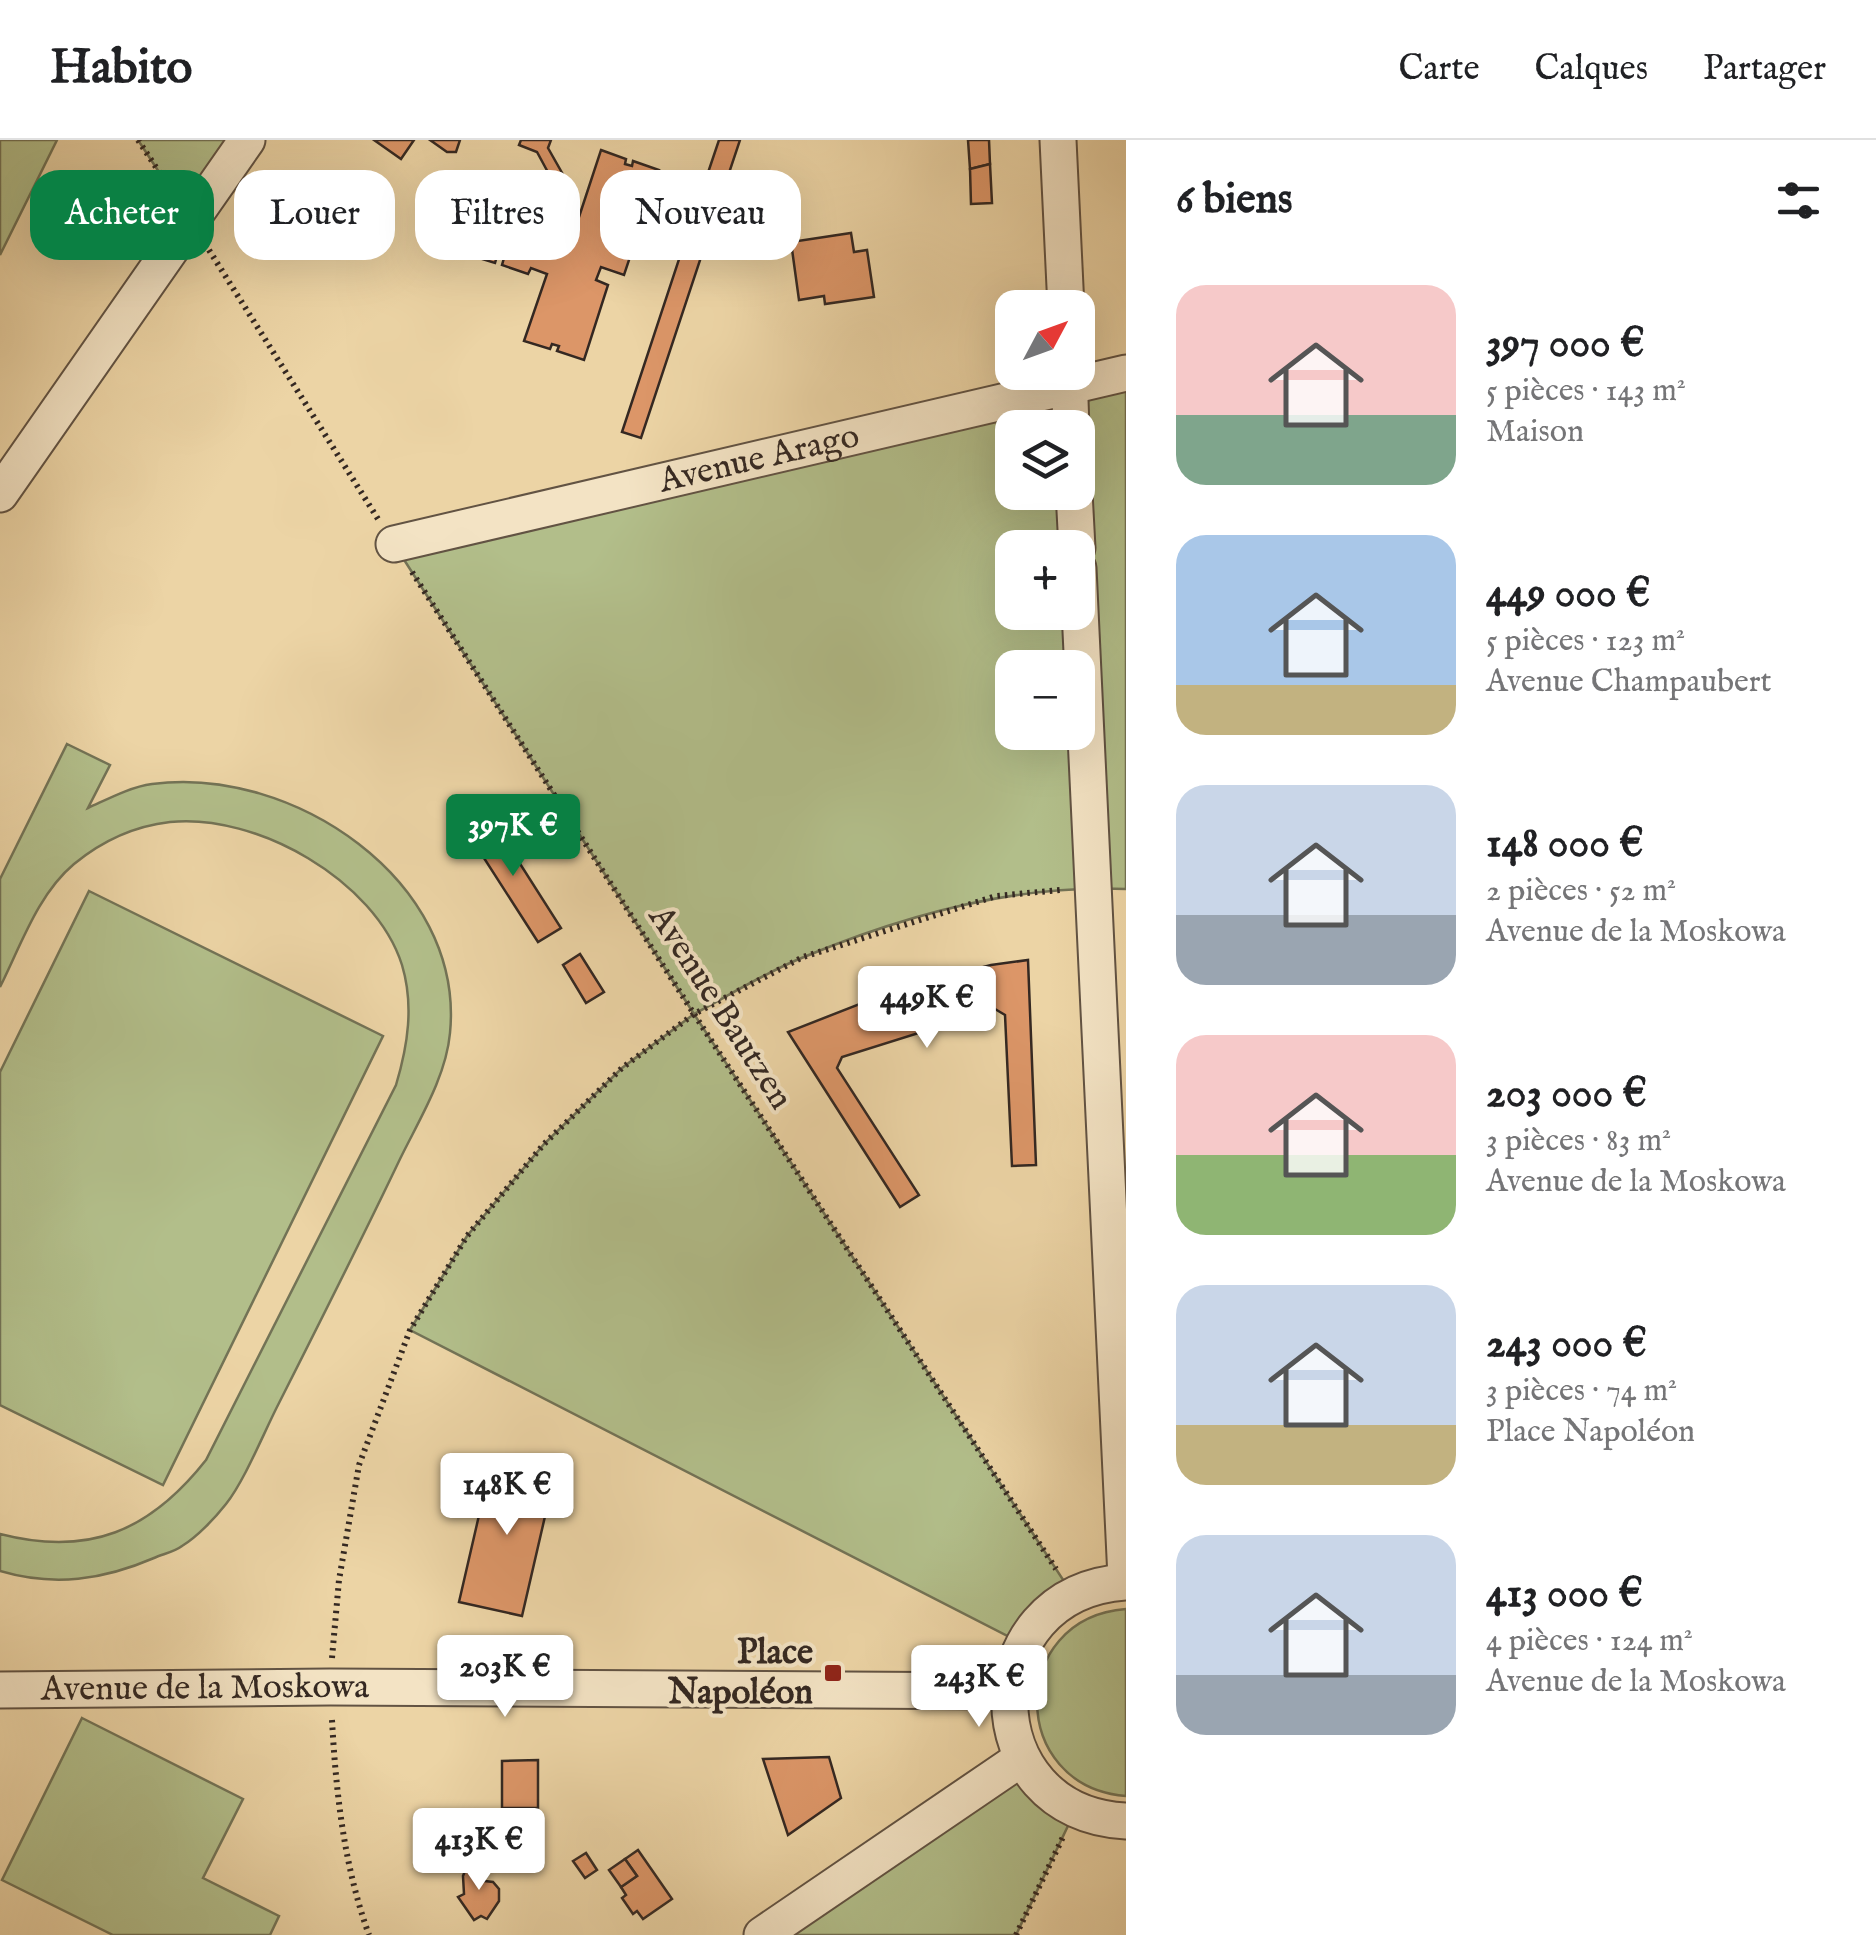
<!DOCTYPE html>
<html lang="fr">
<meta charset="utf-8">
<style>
:root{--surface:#fff;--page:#f6f6f6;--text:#202124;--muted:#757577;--line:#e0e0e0;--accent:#0b8043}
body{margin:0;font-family:"IM FELL English",serif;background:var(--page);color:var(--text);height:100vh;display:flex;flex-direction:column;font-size:38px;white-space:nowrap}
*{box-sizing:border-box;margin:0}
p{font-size:32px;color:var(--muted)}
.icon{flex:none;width:55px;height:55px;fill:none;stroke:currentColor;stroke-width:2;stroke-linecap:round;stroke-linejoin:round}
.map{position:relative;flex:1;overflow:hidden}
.side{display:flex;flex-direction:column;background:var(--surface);width:750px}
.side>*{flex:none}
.top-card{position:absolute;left:30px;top:30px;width:945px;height:90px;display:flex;gap:20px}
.needle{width:65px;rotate:49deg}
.controls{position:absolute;left:995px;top:150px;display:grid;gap:20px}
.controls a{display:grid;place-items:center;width:100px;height:100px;border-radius:20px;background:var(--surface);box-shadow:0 10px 40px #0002;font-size:50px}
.price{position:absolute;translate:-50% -85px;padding:0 22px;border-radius:10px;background:#fff;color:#222;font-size:32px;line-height:65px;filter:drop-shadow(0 2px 5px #0008)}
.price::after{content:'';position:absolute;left:50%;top:60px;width:30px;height:22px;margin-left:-15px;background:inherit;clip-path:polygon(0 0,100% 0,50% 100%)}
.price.active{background:var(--accent);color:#fff}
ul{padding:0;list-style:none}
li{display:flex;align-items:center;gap:30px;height:250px;padding:0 50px}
li span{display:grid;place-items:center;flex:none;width:280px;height:200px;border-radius:30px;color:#555}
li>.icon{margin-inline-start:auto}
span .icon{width:120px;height:120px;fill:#fffc;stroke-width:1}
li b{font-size:42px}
h2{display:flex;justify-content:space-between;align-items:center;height:120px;padding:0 50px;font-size:42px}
.pill{padding:0 35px;border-radius:30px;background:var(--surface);box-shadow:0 10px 40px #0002;font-size:35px;line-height:90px}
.pill.active{background:var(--accent);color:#fff}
header{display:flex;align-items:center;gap:60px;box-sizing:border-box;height:140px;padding:0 50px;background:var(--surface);border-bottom:2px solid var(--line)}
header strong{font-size:48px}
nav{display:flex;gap:55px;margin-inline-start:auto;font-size:35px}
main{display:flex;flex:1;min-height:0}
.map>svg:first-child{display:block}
</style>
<header>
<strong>Habito</strong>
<nav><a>Carte</a><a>Calques</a><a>Partager</a></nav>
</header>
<main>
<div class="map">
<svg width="1126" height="1795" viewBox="0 0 1126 1795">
<rect width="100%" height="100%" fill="#ecd4a5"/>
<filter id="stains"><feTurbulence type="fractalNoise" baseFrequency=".002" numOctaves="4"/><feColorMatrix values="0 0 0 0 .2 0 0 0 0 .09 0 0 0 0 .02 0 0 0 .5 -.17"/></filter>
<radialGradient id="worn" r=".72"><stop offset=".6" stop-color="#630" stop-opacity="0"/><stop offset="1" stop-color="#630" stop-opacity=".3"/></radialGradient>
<g fill="#b2be8a" stroke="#737356" stroke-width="2.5" fill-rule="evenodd">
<polygon points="0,0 57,0 0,115"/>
<polygon points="138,0 247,0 191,81"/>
<path d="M1126,233V749C1016,744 905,775 804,817C766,832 730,855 694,874L1073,1455L1023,1504L410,1190L467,1096L544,1004L622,928L694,874L394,404ZM1012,288H1078V352H1012ZM1012,408H1078V472H1012ZM1012,528H1078V592H1012Z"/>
<path d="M67,604L110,625L88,668C108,659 130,647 152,644C291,625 465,740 450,893C446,937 419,980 400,1019C361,1101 320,1182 279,1263C264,1292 245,1340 226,1364C215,1378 197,1397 182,1406C174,1412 163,1414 154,1418C103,1440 54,1447 0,1431V1394C89,1417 150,1391 206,1320L396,945C408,905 414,865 402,825C375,740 256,673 170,682C135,686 102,701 74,724C38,754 21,805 0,847V739Z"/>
<polygon points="89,751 383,896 163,1345 0,1265 0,932"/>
<path d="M1126,1469V1656C1008,1647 1007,1478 1126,1469Z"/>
<polygon points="82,1578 243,1659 203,1738 279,1776 270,1795 113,1795 2,1740"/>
<polygon points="1022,1618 1076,1669 1016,1795 762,1795"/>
</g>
<g fill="#dc9668" stroke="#342822" stroke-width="2.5">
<polygon points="374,0 414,0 401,19"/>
<polygon points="430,0 460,0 456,12 447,12"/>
<polygon points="521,0 551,0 548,8 570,47 560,78 548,75 557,49 537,12 519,5"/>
<polygon points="719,0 740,0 710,90 687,95"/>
<polygon points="968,0 989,0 990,24 970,29"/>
<polygon points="601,10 626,19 625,24 632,26 633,21 659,30 624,135 601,127 596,140 608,145 584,220 557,211 559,206 552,204 550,209 524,201 547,134 531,128 528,134 502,125 504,118 497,116 495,123 469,115 494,40 520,48 517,56 524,58 527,51 553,59 547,79 577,83"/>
<polygon points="990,24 992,63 971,64 970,29"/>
<polygon points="710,90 641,298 622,292 687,95"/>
<polygon points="851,93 854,112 867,110 874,157 825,164 824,156 799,160 791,102"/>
<polygon points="489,675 561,788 538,802 466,690"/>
<polygon points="580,814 604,852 586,863 563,825"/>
<polygon points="1028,820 1036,1025 1012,1026 1005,875 995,869 842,917 837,928 919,1055 900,1067 788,892 883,855 883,851 928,838 930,841 991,825"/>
<polygon points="492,1319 555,1333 522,1476 459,1462"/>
<polygon points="829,1617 841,1658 788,1695 763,1619"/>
<polygon points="538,1620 538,1668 502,1668 502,1621"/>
<polygon points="638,1710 672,1759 643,1779 637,1771 633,1774 622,1758 626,1755 621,1747 637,1736 625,1719"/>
<polygon points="586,1713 597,1730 585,1738 573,1721"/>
<polygon points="625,1719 637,1736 621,1747 609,1730"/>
<polygon points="479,1724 485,1741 493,1742 499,1749 499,1761 487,1779 481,1776 474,1780 458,1757 464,1754 463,1736 467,1726"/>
</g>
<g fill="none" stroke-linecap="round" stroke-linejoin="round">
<defs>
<g id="minor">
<polyline points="1058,0 1066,168"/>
<polyline points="1069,232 1071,288"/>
<polyline points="1074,352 1077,408"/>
<polyline points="0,354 247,0"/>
<path id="s1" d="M394,404L1126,233"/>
<polyline points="1078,428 1126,1438"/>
<path d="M1126,1442C970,1452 972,1674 1126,1681"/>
<path id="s2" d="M0,1550L330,1547L1009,1551"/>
<polyline points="762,1795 1022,1618"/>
</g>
</defs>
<use href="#minor" stroke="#625343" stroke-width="39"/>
<g stroke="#342822" stroke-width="6" stroke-dasharray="2.5 5" stroke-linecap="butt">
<polyline points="138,0 173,53"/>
<polyline points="209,110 378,379"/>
<polyline points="412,432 694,874 1056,1429"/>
<polyline points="332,1518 339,1440 359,1325 410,1190 467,1096 544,1004 622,928 694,874 803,817 996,756 1060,750"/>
<path d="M332,1580C336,1653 344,1726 369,1795"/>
<polyline points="1016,1795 1063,1697"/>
</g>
<use href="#minor" stroke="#f3e3c4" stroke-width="35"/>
</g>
<rect fill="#8f2418" stroke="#f3e3c4" stroke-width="4" x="823" y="1523" width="20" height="20" rx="5"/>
<g text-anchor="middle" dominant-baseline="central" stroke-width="8" stroke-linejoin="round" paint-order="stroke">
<g font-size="35" fill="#342822" stroke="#f3e3c4">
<text stroke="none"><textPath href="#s1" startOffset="375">Avenue Arago</textPath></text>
<text transform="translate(720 868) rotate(57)">Avenue Bautzen</text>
<text stroke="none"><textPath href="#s2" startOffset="205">Avenue de la Moskowa</textPath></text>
</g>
<g font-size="35" font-weight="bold" fill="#342822" stroke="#f3e3c4" text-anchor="end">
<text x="813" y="1513">Place<tspan x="813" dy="40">Napoléon</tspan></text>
</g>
</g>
<rect width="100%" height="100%" filter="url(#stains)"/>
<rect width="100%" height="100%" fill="url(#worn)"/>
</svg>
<div class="controls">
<a><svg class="needle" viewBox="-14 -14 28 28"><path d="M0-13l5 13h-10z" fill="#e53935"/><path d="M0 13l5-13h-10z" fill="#757577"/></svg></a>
<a><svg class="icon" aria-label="layers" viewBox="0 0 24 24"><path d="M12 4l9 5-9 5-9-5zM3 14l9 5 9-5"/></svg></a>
<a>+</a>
<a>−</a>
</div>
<b class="price active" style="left:513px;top:739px">397K €</b>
<b class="price" style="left:927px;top:911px">449K €</b>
<b class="price" style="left:507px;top:1398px">148K €</b>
<b class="price" style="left:505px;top:1580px">203K €</b>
<b class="price" style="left:979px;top:1590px">243K €</b>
<b class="price" style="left:479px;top:1753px">413K €</b>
<div class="top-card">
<a class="pill active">Acheter</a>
<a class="pill">Louer</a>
<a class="pill">Filtres</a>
<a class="pill">Nouveau</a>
</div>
</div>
<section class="side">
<h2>6 biens<svg class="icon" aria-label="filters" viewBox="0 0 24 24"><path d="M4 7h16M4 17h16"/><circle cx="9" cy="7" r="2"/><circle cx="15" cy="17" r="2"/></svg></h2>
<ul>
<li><span style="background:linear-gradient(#f6c9c9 65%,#7fa58c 0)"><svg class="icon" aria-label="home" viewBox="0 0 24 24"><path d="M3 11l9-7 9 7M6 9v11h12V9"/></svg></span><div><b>397 000 €</b><p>5 pièces · 143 m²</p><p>Maison</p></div></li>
<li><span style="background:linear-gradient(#a9c7e8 75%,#c2b280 0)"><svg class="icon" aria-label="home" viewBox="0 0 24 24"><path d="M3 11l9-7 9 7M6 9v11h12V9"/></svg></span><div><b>449 000 €</b><p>5 pièces · 123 m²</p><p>Avenue Champaubert</p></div></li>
<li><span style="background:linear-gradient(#c9d6e8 65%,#9aa5b1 0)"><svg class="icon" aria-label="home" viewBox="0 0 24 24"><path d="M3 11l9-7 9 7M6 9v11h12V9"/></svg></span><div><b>148 000 €</b><p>2 pièces · 52 m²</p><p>Avenue de la Moskowa</p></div></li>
<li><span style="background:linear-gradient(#f6c9c9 60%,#8fb573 0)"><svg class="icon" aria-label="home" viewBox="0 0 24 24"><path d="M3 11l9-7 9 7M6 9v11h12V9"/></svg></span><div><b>203 000 €</b><p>3 pièces · 83 m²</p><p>Avenue de la Moskowa</p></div></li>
<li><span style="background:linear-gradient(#c9d6e8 70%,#c2b280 0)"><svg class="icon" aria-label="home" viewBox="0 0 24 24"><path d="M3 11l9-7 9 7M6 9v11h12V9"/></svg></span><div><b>243 000 €</b><p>3 pièces · 74 m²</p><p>Place Napoléon</p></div></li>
<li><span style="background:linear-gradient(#c9d6e8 70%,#9aa5b1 0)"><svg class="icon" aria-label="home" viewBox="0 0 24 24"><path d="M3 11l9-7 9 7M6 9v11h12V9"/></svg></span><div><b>413 000 €</b><p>4 pièces · 124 m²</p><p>Avenue de la Moskowa</p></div></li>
</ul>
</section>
</main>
